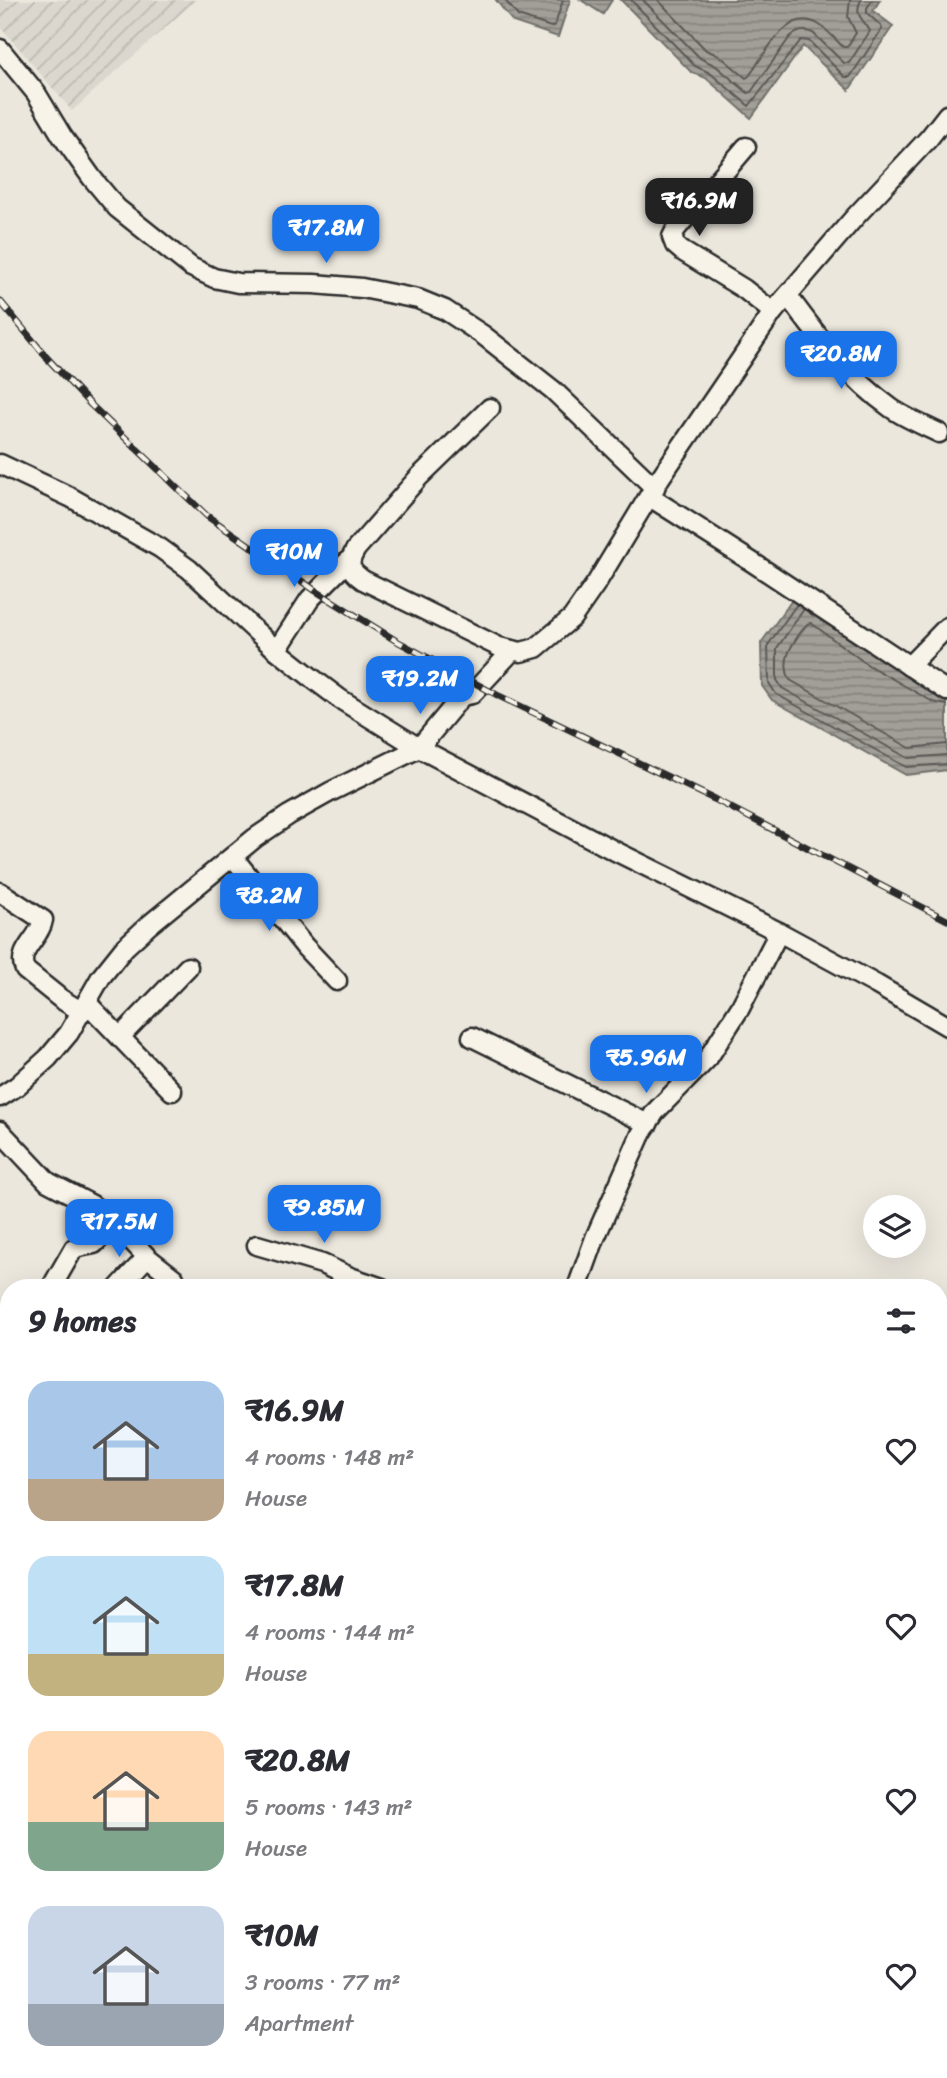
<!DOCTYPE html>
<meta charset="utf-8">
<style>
:root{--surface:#fff;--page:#f2f2f3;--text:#2b2b33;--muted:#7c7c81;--accent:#1a73e8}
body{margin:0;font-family:Sriracha,sans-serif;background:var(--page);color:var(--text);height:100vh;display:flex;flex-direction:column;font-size:26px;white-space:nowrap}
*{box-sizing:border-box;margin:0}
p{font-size:23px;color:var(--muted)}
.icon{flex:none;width:38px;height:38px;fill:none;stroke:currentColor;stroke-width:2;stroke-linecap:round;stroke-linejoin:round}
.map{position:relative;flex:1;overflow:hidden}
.sheet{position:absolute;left:0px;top:1279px;width:948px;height:800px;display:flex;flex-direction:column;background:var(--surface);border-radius:28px 28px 0 0;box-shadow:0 7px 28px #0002}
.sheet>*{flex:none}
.fabs{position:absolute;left:863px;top:1195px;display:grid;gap:14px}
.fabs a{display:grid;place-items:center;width:63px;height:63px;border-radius:50%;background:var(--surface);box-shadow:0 7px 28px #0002;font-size:35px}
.price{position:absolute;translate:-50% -60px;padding:0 16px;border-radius:14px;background:var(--accent);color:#fff;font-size:23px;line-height:46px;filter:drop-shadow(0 2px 4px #0008)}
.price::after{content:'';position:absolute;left:50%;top:42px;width:21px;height:16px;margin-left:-10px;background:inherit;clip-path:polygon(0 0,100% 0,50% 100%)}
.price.active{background:#222;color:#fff}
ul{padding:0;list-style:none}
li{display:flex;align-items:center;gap:21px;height:175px;padding:0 28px}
li span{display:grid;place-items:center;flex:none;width:196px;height:140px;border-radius:21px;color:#555}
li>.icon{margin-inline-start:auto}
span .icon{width:84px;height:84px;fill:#fffc;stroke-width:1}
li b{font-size:30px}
h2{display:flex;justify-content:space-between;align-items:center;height:84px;padding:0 28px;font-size:30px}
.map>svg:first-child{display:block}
</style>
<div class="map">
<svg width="947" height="2078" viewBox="0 0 947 2078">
<defs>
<pattern id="industrial-furrows" width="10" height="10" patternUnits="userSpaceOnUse" patternTransform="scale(1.75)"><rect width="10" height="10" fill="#dbd7ce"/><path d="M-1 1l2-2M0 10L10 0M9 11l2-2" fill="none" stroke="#bcb9b1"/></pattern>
<pattern id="water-rules" width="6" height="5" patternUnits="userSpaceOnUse" patternTransform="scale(1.75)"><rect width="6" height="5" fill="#a29f98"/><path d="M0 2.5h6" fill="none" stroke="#84827c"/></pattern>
</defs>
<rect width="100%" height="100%" fill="#ebe7dd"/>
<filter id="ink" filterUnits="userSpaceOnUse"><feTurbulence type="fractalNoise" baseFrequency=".0143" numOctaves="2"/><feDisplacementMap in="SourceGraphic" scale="14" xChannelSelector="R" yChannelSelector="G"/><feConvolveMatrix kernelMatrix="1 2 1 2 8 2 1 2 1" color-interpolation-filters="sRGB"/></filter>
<g filter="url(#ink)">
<polygon fill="url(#industrial-furrows)" points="0,0 196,0 72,111 0,26"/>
<g fill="url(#water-rules)" stroke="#72716c" stroke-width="2">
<polygon points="496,0 570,0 558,37 513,22"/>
<polygon points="581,0 612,0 603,14"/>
<polygon points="621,0 880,0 873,11 893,26 849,90 803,46 751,118 706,78 691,72"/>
<polygon points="803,585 881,642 947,680 947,770 906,775 772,700 762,686 761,643"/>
</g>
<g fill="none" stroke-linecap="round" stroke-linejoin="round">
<g stroke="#5b5957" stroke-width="2">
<polyline points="505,0 518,16 551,27 555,25 563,0"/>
<polyline points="631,0 695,66 710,73 749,106 801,40 809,41 845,77 850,77 882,29 881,26 867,13 867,8 872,0"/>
<path d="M643,0L700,58L716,66L748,93L751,92L790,37C797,31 804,29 813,33L844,63H849L870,31C864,20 853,15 861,0"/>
<path d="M658,0L706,50L720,56L746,78L749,76C764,56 787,6 818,24C827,29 835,39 843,47H847L856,33L848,17L850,0"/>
<polyline points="797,604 768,645 769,683 776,694 906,767 947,764"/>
<polyline points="804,609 777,648 777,680 782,688 908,758 947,755"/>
<path d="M947,705L933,702L868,665L811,623L807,624C794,641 779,659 790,680L910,748L947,744"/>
</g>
<defs>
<g id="minor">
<polyline points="0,49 36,93 62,136 92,178 117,208 191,267 214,278 238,283 314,284 362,288 418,299 445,310 483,335 553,390 655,488"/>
<polyline points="746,147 676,229 672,237 675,245 682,251 744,289 773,312"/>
<path d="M788,296C818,337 849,378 891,408C905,418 923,425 939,433"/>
<path d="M490,408L419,477L356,549C347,564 349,570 363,580L499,647L521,652L536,648L572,618L597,582L660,478L773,312L854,218L929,138L947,115"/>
<polyline points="0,464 70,497 160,548 189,569 273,647 312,678 340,699 419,748 613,850 779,932 877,985 947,1026"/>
<polyline points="650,497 752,562 947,691"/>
<polyline points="277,650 310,599 350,559"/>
<polyline points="909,666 947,627"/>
<polyline points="233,857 305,947 337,981"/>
<path d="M0,892L43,920C40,939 16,950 25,970L61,999L82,1012"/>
<polyline points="87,1003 172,1091"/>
<polyline points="120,1037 188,967"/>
<polyline points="472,1037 648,1124"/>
<polyline points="0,1097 17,1086 48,1058 69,1033 101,977 125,947 149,925 255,838 289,815 330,792 419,748 462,696 472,694 512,651"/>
<polyline points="0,1131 48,1182 92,1205 115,1223 147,1257 174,1278"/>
<polyline points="257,1245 322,1264 350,1277 382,1288"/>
<polyline points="51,1288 74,1248 94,1244 115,1223"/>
<polyline points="118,1288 147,1257"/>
<polyline points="577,1288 595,1238 641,1134 655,1112 708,1058 740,1008 779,932"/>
<polyline points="0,1351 9,1332"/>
<polyline points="0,1356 9,1367"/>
<polyline points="940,1551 947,1554"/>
<polyline points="940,1636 947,1627"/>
<polyline points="0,1640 9,1646"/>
<polyline points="0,1676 9,1682"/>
<polyline points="0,1774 9,1762"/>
<polyline points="940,1880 947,1875"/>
<polyline points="940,2019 947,2024"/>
<polyline points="293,2070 306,2078"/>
<polyline points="202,2078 209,2070"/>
<polyline points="388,2078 393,2070"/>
</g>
</defs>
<use href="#minor" stroke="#2b2b2b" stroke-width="23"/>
<use href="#minor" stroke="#f7f3e8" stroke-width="18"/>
<defs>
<polyline id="rail" points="0,301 48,359 91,405 207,516 316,591 395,640 499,696 714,799 947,920"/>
</defs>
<use href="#rail" stroke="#2b2b2b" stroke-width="7"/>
<use href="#rail" stroke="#f7f3e8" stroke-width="4.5" stroke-dasharray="13" stroke-linecap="butt"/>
</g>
</g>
</svg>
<div class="fabs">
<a><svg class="icon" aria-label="layers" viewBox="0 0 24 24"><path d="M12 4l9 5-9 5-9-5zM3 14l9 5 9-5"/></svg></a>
</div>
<b class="price active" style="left:699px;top:238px">₹16.9M</b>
<b class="price" style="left:326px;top:265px">₹17.8M</b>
<b class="price" style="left:841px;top:391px">₹20.8M</b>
<b class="price" style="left:294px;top:589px">₹10M</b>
<b class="price" style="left:420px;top:716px">₹19.2M</b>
<b class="price" style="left:269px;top:933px">₹8.2M</b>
<b class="price" style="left:646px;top:1095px">₹5.96M</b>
<b class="price" style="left:324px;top:1245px">₹9.85M</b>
<b class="price" style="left:119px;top:1259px">₹17.5M</b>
<section class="sheet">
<h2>9 homes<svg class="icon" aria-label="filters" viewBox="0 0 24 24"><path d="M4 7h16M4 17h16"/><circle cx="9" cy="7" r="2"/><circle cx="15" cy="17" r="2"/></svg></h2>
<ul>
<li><span style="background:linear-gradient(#a9c7e8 70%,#b9a48a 0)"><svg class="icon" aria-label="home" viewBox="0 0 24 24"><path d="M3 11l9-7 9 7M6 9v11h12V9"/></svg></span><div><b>₹16.9M</b><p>4 rooms · 148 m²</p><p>House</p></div><svg class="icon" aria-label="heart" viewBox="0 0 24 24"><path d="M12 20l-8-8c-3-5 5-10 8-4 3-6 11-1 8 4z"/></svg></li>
<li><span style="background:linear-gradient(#bfe0f5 70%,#c2b280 0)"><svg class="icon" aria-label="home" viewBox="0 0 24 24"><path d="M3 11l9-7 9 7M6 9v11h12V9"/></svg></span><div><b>₹17.8M</b><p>4 rooms · 144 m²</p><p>House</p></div><svg class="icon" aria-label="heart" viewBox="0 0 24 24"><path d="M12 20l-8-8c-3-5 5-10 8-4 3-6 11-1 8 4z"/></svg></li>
<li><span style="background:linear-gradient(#ffd9b3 65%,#7fa58c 0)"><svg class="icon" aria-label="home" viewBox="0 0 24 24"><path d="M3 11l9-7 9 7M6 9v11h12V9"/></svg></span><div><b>₹20.8M</b><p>5 rooms · 143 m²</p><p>House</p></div><svg class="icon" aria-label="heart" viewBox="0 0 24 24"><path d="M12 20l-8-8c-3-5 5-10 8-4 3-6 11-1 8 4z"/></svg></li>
<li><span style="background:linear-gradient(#c9d6e8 70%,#9aa5b1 0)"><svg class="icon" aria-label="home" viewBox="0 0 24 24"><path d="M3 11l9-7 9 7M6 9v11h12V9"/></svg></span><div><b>₹10M</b><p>3 rooms · 77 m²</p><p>Apartment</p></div><svg class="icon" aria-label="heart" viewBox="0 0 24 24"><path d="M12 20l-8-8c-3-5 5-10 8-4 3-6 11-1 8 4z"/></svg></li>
</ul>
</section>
</div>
